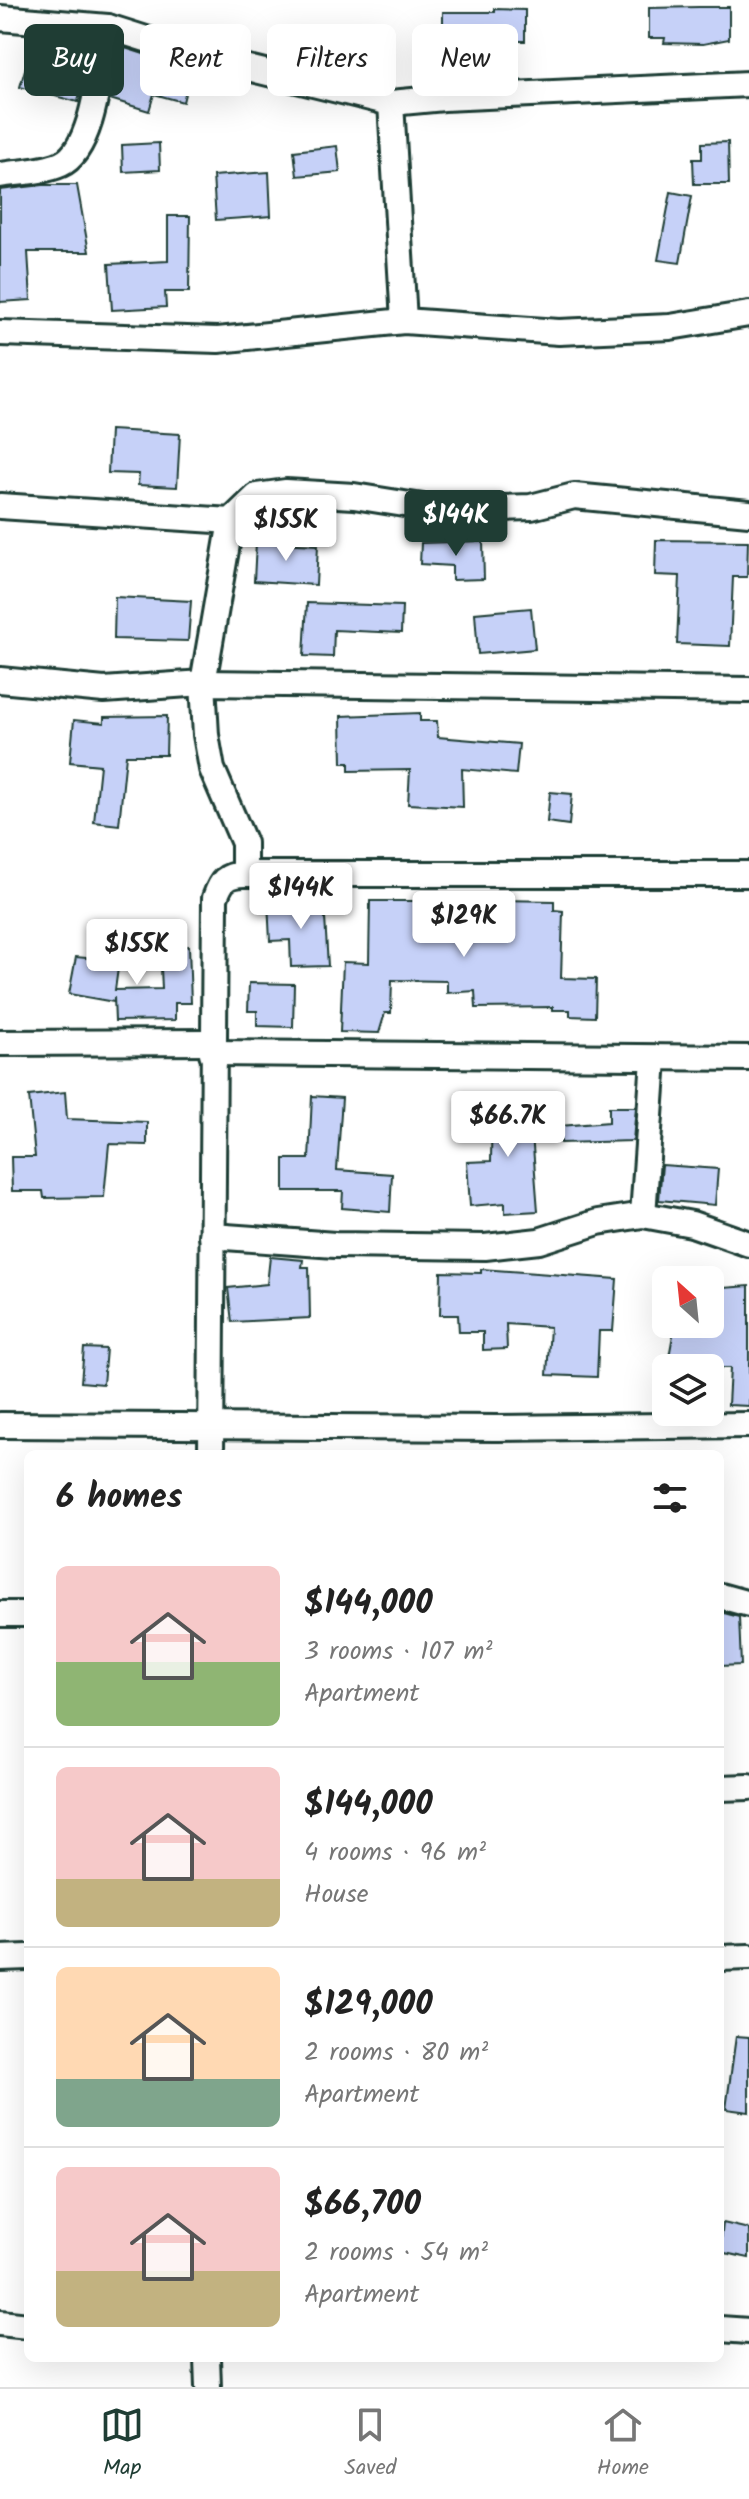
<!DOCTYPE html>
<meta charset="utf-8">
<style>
:root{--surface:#fff;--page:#f2f2f2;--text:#222;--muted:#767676;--line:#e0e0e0;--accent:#1f3d34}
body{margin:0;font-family:Kalam,sans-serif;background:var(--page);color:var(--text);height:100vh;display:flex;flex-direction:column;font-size:30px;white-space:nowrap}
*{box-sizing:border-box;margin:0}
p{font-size:26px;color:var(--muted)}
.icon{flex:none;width:44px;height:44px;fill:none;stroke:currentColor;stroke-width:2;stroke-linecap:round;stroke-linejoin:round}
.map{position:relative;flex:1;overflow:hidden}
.side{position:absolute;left:24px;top:1450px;width:700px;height:912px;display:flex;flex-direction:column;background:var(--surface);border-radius:12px;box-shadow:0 8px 32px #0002}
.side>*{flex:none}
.top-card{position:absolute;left:24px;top:24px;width:702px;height:72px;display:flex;gap:16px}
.needle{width:52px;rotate:333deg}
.fabs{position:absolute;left:652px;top:1266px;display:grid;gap:16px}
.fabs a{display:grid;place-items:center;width:72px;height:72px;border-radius:12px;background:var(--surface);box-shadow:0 8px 32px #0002;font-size:40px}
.price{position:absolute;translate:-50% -68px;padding:0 18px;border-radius:8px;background:#fff;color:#222;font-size:26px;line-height:52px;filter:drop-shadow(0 2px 4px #0008)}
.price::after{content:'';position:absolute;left:50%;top:48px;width:24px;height:18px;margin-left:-12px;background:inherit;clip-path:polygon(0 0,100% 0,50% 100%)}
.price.active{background:var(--accent);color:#fff}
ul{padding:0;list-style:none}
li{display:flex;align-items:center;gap:24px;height:200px;padding:0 32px}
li+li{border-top:2px solid var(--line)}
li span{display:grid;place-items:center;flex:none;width:224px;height:160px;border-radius:12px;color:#555}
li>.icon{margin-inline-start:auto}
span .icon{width:96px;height:96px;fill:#fffc;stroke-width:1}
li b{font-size:34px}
h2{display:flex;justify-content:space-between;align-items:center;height:96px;padding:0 32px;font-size:34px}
.pill{padding:0 28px;border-radius:12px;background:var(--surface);box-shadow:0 8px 32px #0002;font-size:28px;line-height:72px}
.pill.active{background:var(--accent);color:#fff}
.menu{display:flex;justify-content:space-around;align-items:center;height:112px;border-top:2px solid var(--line);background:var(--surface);font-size:22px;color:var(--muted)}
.menu a{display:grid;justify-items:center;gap:4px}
.menu .active{color:var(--accent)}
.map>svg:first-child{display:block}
</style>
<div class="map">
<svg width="749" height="2387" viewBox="0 0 749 2387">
<rect width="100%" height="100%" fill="#fff"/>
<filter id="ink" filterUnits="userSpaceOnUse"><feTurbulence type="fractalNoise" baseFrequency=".0125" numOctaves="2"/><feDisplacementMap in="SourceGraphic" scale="16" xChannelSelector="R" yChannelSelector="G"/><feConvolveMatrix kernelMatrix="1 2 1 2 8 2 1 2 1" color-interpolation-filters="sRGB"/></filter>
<g filter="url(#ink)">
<g fill="#c6d1f8" stroke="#1f3d34" stroke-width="2">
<polygon points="699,7 729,7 729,39 703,44 664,43 665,38 649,38 649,8"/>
<polygon points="495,9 525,10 525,41 511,41 511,46 458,45 458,41 443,41 443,12 495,12"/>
<polygon points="32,45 87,60 78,102 20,87"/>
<polygon points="125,48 191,69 183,102 154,94 149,111 110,99"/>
<polygon points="728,142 729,184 694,184 693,159 702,159 702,143"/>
<polygon points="159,143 160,170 123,172 122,145"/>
<polygon points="337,146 340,172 297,176 294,151"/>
<polygon points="269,172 271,216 216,220 213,176"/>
<polygon points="43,185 77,185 89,252 28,252 31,300 0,302 0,190"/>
<polygon points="671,192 692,196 680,263 658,260"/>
<polygon points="168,216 190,216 189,292 165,292 166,307 112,310 109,264 168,261"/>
<polygon points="110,430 180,434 177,487 138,485 139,474 108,473"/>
<polygon points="656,540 748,541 747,577 733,577 730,646 677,644 680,576 655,575"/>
<polygon points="483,541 484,579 452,580 452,566 420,564 421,543"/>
<polygon points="256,542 318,545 316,585 254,581"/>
<polygon points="115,597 191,601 188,641 114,639"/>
<polygon points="307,603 402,606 401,633 334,630 333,657 304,656"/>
<polygon points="531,608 535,649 478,654 475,613"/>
<polygon points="420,713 420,721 437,721 438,737 519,744 516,774 462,769 463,807 408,804 410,770 349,771 349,763 342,763 341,716"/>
<polygon points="167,716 166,755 126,755 119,825 94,822 100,765 70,762 74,720 104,723 104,717"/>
<polygon points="550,792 572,794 569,825 547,822"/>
<polygon points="495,900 554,901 554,910 563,911 561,978 596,979 595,1017 570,1016 570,1010 553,1010 553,1007 476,1008 475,991 447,993 447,981 392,980 391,1013 385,1013 379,1033 340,1032 343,962 369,963 370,901 435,901 435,908 495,909"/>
<polygon points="289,901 290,904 324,902 328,966 291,967 290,940 270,941 268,902"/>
<polygon points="189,946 191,1003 175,1003 175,1020 115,1021 114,997 114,1002 69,994 76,957 119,961 115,990 162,989 160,947"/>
<polygon points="249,983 294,984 293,1027 257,1026 257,1011 248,1011"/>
<polygon points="65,1092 67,1119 147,1122 147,1145 109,1144 104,1197 44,1198 43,1191 12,1191 11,1157 35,1157 29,1096"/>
<polygon points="312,1096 342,1098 337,1170 392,1174 390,1212 342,1208 343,1191 284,1191 284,1159 309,1159"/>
<polygon points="492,1098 536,1098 535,1134 532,1134 538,1211 505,1213 505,1203 470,1206 467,1162 491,1161"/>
<polygon points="609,1107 636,1107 633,1141 561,1143 560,1126 609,1122"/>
<polygon points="662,1165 718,1169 715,1205 659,1200"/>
<polygon points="270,1257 303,1260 302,1267 309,1267 310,1318 232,1322 228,1288 267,1284"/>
<polygon points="481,1269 617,1279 613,1331 599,1331 597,1377 547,1375 550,1327 506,1324 507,1349 483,1350 483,1332 459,1332 458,1315 440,1315 441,1272 481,1273"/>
<polygon points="749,1286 749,1406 728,1405 730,1368 667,1368 675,1324 710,1324 710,1289"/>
<polygon points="84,1348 106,1349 103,1384 81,1382"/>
<polygon points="720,1612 739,1617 741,1665 720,1666"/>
<polygon points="736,2036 749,2037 749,2112 726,2109"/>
<polygon points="723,2223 749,2229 749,2258 720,2252"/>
</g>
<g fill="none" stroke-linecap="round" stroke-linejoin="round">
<defs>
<g id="minor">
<polyline points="0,18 108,27 203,57 391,103 444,98 749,84"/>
<polyline points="391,103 404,321"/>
<path d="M0,175C19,172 43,172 61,164C95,149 100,62 108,27"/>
<polyline points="0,333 218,340 404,321 559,332 670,327 749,314"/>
<polyline points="0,506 231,521 257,496 286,492 354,496 429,508 471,509 531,507 574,496 749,513"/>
<polyline points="231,521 203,683 206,735 212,769 244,843 244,874 749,874"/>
<polyline points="0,680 104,690 203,683 749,690"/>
<polyline points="0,1043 212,1042"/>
<polyline points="212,1053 749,1058"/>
<polyline points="643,1215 654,1059"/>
<polyline points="212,1236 335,1245 485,1247 539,1241 598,1222 643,1215 692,1224 749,1244"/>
<polyline points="0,1425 497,1428 749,1425"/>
<path d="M211,1454L215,898C221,881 225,875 244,874"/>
<polyline points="720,1596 749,1604"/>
<polyline points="0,1614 28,1614"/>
<polyline points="720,1788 749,1787"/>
<polyline points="0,1958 28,1957"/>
<polyline points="720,1958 749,1957"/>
<polyline points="0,2323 28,2326"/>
<polyline points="720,2329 749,2331"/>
<polyline points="207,2358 208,2387"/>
</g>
</defs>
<use href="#minor" stroke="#1f3d34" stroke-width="30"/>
<use href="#minor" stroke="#fff" stroke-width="24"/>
</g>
</g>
</svg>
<div class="fabs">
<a><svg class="needle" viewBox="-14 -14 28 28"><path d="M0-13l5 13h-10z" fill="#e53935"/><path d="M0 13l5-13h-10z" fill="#767676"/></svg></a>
<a><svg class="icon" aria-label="layers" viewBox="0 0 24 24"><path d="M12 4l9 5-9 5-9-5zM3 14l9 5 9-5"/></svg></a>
</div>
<b class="price active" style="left:456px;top:558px">$144K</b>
<b class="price" style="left:286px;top:563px">$155K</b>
<b class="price" style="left:301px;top:931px">$144K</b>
<b class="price" style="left:464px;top:959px">$129K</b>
<b class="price" style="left:137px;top:987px">$155K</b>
<b class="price" style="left:508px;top:1159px">$66.7K</b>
<div class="top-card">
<a class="pill active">Buy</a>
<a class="pill">Rent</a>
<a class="pill">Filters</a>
<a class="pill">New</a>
</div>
<section class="side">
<h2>6 homes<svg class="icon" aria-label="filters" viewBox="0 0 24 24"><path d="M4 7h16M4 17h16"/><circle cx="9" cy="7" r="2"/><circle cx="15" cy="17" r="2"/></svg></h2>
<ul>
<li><span style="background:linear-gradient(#f6c9c9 60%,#8fb573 0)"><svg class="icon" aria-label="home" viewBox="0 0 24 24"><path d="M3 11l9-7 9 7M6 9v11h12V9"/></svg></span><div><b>$144,000</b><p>3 rooms · 107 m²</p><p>Apartment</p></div></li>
<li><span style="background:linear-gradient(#f6c9c9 70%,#c2b280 0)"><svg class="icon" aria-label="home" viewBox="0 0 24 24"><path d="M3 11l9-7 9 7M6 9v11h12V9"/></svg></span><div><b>$144,000</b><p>4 rooms · 96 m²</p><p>House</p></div></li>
<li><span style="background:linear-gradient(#ffd9b3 70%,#7fa58c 0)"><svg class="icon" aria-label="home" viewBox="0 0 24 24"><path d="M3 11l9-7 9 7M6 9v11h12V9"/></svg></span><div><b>$129,000</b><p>2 rooms · 80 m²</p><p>Apartment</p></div></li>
<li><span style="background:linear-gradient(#f6c9c9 65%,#c2b280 0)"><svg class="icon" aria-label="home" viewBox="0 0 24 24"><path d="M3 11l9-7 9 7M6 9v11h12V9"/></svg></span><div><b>$66,700</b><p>2 rooms · 54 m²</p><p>Apartment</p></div></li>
</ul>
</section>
</div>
<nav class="menu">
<a class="active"><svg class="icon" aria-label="map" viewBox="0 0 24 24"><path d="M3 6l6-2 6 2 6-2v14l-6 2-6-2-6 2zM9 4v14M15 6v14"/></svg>Map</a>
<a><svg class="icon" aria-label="saved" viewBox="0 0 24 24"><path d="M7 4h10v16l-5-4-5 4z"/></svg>Saved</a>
<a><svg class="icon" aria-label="home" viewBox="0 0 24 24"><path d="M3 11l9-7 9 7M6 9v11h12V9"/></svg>Home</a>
</nav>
